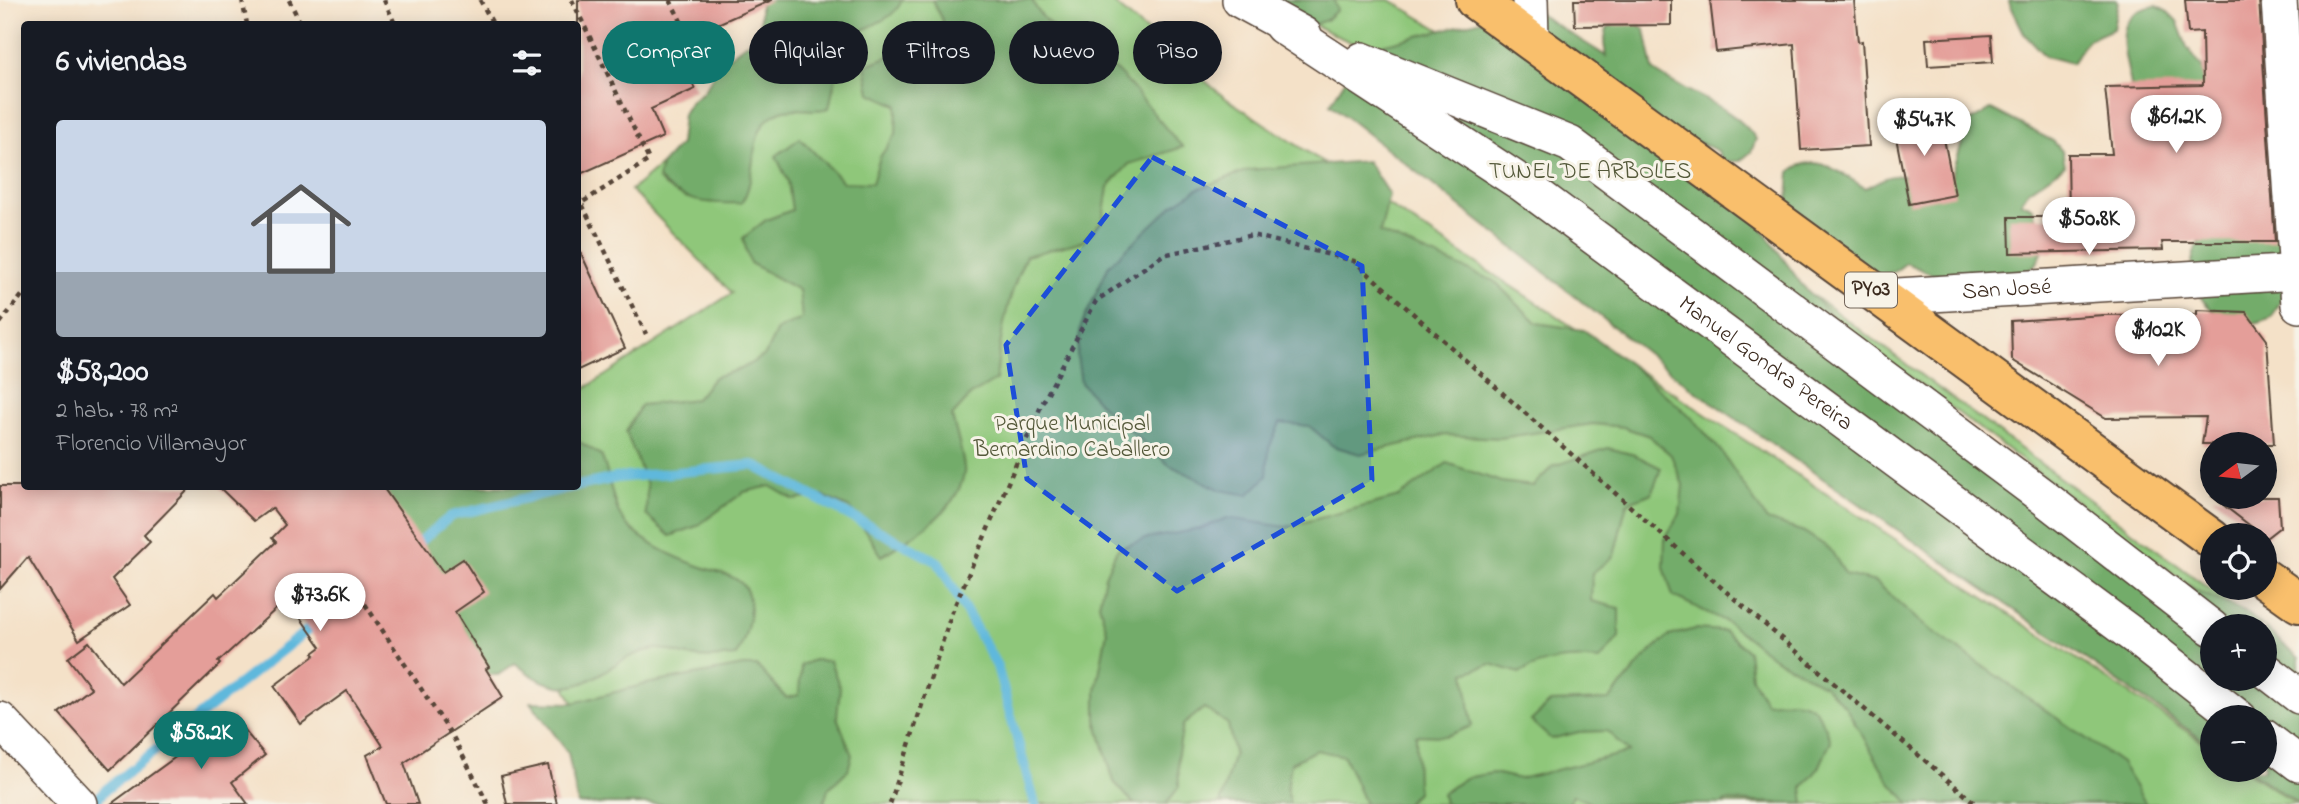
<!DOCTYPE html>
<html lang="es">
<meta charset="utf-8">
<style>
:root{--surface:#171b24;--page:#20242c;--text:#f1f3f6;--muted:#9ea1a6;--line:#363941;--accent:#0f766e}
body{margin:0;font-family:"Indie Flower",sans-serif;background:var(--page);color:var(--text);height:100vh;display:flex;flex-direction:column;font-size:26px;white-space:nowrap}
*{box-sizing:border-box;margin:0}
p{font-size:23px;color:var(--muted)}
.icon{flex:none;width:38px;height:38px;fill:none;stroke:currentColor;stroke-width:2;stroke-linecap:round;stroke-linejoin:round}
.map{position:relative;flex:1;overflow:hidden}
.sheet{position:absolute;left:21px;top:21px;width:560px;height:469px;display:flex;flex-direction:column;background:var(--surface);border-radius:7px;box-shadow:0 4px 18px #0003}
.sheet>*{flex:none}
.banner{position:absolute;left:602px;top:21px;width:665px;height:63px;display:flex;gap:14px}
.needle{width:46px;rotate:255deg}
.controls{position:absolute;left:2200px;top:432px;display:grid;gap:14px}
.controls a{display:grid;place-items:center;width:77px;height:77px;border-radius:50%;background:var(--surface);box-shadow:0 4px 18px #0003;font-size:35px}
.price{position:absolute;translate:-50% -60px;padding:0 16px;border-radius:24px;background:#fff;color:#222;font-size:23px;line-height:46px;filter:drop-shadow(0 2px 4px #0008)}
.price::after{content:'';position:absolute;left:50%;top:42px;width:21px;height:16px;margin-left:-10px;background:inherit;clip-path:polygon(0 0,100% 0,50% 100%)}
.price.active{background:var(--accent);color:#fff}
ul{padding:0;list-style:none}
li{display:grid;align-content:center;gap:14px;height:371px;padding:0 35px}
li+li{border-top:2px solid var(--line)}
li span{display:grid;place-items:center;height:217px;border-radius:7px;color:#555}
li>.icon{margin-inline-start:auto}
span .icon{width:126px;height:126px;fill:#fffc;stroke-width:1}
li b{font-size:30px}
h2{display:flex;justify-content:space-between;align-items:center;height:84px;padding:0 35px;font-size:30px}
.chip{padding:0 24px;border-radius:32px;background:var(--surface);box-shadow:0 4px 18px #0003;font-size:24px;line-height:63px}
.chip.active{background:var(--accent);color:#fff}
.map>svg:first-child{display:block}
</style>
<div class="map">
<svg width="2299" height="804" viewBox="0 0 2299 804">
<rect width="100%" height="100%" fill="#f7f3e8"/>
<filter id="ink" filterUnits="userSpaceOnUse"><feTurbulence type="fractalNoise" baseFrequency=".0143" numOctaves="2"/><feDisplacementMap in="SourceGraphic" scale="14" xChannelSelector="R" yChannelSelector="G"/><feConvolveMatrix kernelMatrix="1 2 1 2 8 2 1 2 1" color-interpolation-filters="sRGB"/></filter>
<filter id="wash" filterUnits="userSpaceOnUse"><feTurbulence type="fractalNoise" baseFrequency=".00686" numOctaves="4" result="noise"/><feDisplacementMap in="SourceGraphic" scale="28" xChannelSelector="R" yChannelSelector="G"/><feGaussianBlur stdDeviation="1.57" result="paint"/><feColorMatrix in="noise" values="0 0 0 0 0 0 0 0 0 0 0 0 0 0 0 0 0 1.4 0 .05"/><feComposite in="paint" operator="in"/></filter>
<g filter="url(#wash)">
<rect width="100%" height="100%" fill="#f4e1c8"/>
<g fill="#8fc77a" stroke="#65784c" stroke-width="2">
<polygon points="812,0 1110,0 1224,97 2212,748 2212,770 2245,770 2296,804 626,804 461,487 578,486 578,393 732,293 631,190 737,101"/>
<polygon points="1261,0 1390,0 1477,52 1365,49"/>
<polygon points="1579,122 2260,626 2244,626 1576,128"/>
</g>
<g fill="#73ac6a" stroke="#576b44" stroke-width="2">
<path d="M760,0H902C893,23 866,23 851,40C837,57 834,87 829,108C814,113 800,107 785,110C742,121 761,176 741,203C711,204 680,203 658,179L661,165L680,144L683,114L691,101L703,92L723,61L760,33Z"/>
<path d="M932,0H1032C1047,34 1079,40 1106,62C1136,86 1156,120 1183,147L1129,164L1108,187L1103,220L1083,241L1026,256C1006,300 1001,333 996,380L971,395L952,416C955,430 966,462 964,474C956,514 912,536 882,556L850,508L823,496L794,500L770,486L744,492L697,526L670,536L646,515L647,485L626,432L641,405L696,399L714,377L741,369L765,355L777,330L802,319L799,290L750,263L743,238L766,220L792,210L788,181L776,156L800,138L843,182L872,183L880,157L896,134L897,105L870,93L865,66L891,55L919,60L945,46L942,20Z"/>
<polygon points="1226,0 1334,0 1337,10 1326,20 1313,25"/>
<polygon points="2008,0 2115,0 2118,2 2113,29 2088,40 2072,63 2045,56 2025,35"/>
<path d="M2156,6L2168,12L2177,21L2187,47L2203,69L2205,96L2135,129C2133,114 2133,99 2131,85C2125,54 2109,12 2156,6Z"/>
<path d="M1530,8L1606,56L1604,43L1607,28L1620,22L1634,21L1645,30L1653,70C1685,94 1734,105 1756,139L1751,152L1740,161L1723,162L1718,151L1701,143L1802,285L1971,456L2080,539L2247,613L2262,626H2212V679H2264L2265,628L2299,658V804L2248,770H2264V718H2212V746L1694,390L1330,104L1365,49Z"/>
<path d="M1991,109L2053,141L2062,151L2065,165L2029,190L2021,202L2033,208L2043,251L2037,263L2026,272L1945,280L1906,263L1894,272L1880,275L1808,237L1788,200L1790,172C1815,150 1840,173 1865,188C1895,172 1898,171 1928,188L1952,175L1968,123Z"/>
<polygon points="1367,161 1389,195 1380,233 1494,281 1537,323 1584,330 1631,365 1690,416 1721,451 1767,520 1804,532 1830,549 1846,575 1876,582 1921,623 2121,763 2146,804 1910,804 1889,781 1845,706 1824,685 1774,658 1727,622 1673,596 1664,567 1665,538 1680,514 1683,485 1671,455 1649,436 1623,427 1593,424 1500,438 1443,435 1360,454 1333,446 1309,426 1280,423 1269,448 1267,476 1248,495 1221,490 1169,465 1102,406 1081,383 1077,356 1081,326 1109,265 1173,205 1197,189 1249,170"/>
<path d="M2272,217L2299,246V267L2272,317C2265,320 2254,325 2245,324C2205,319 2178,278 2199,242Z"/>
<path d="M578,441L601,455C611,476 611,508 627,525C647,545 676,558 702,567C715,572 732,574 742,584C758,601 746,639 736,656C720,658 704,659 688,656C678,654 667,648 656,649C597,657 583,720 515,663L498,675H484L374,487L578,486Z"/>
<path d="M1608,448L1635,455L1661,468L1652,493L1627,503L1614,556L1592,573L1591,601L1619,608V637L1600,660C1568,657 1547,659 1519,673L1491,664L1465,673L1472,726L1446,736L1416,735L1417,792L1406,804H1365L1344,756L1316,750L1291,763L1287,790L1290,804H1220L1234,753L1228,724L1204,708L1183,725L1178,753L1179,787L1166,804H1134L1114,782L1096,720V691L1107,631L1099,604L1105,576L1117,549L1145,539L1200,529L1227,518L1286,527L1399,497L1447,463L1501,482L1533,486L1553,466Z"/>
<path d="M1695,629L1724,631L1748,651L1751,677L1766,703C1808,698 1816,701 1831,741L1819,768L1802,788L1804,804L1725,801L1723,804H1593L1573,795L1569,804H1444L1442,794L1465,778L1493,773L1520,779L1629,752L1607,731L1579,732L1551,739L1531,721L1551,702L1609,700L1647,655L1669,636Z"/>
<polygon points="814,660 830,661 840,688 837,717 852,755 848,770 828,789 824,804 578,804 568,753 531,702 573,703 646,684 743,666 757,666 786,698 799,695 801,665"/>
</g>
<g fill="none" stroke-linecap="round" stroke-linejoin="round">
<g stroke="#5eb8dc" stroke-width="10">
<polyline points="578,486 616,478 753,465 938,562 997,666 1035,804"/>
<polyline points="412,548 451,516 576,486"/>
<polyline points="94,804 104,791 319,621"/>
</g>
</g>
<g id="blocks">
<g fill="#e49e99">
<polygon points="578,0 772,0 715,25 728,52 687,72 695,89 651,109 663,137 578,175"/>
<polygon points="1574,0 1671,0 1671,25 1575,26"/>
<polygon points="1710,0 1854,0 1858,42 1862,41 1869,146 1801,150 1794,44 1716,52"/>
<polygon points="2185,0 2259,0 2275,242 2162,242 2163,250 2010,253 2009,217 2069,217 2068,154 2112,154 2105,87 2203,85 2202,32 2188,33"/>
<polygon points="1991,35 1993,62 1928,66 1926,39"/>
<polygon points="1939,113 1955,195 1909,204 1893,122"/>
<polygon points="578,247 625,348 578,370"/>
<polygon points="2197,310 2246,312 2267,340 2274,444 2202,444 2206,417 2106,418 2012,360 2011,321 2104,315 2197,314"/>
<polygon points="0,486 192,486 144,535 150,542 112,579 130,605 79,640 28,557 0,589"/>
<polygon points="218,486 382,486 443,572 463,559 484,592 455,612 489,667 486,669 503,697 404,763 418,804 386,804 367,755 383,746 347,691 301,724 274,686 315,655 313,653 321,647 287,599 218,662 220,664 110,770 59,713 91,688 68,658 89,642 121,683 215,593 218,597 276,542 272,538 285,525 272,508 254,521"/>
<polygon points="2213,497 2278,497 2280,527 2266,538"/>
<polygon points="232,716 265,755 232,782 248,804 111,804"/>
<polygon points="548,765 557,804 507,804 501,776"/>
</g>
</g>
</g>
<g filter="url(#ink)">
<use href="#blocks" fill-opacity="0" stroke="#574538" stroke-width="2"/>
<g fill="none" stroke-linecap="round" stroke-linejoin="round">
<defs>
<g id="minor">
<polyline points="1240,0 1304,35"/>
<polyline points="1530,0 1531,38"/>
<polyline points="2279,0 2299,305"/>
<path id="s1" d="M1282,26L1521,183L2137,638L2239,718"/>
<polyline points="1362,60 1570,144 2042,496 2212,628"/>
<path id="s2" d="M1881,297L2299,272"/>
<polyline points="2264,669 2299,696"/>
<polyline points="0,720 79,804"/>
<polyline points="2264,737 2299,764"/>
</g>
<g id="highway">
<polyline points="1475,0 2212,539"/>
<polyline points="2264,578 2299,603"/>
</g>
</defs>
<use href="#minor" stroke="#574538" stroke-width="38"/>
<use href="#highway" stroke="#574538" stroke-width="42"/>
<g stroke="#574538" stroke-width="4.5" stroke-dasharray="5 5" stroke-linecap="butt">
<polyline points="242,0 247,24"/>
<polyline points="289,0 301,24"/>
<polyline points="384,0 395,24"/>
<polyline points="480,0 493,24"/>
<polyline points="572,0 649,160 578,205"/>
<polyline points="670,0 711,79"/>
<polyline points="578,196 646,334"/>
<polyline points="0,323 24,293"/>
<polyline points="365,604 453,737 488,804"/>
<polyline points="890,804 952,612 1042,404 1096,301 1163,255 1252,235 1354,261 1723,589 1976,804"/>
</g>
<use href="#minor" stroke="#fff" stroke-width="35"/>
<use href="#highway" stroke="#f9bf6c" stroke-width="38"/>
</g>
</g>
<path fill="#1d4ed8" fill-opacity="0.2" stroke="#1d4ed8" stroke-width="5" stroke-dasharray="14 9" stroke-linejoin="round" d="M1152,157L1362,266L1372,480L1177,591L1027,479L1006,345Z"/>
<g text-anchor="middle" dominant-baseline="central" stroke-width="6" stroke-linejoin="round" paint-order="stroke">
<rect fill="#f7f3e8" stroke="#73665b" stroke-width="2" x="1845" y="272.5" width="52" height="35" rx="5"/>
<g font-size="21" font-weight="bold" fill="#3b2a1e">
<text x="1871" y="290">PY03</text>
</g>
<g font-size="23" fill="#54593a" stroke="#f7f3e8">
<text x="1590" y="172">TUNEL DE ARBOLES</text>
<text x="1072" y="424">Parque Municipal<tspan x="1072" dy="26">Bernardino Caballero</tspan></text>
</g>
<g font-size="23" fill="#3b2a1e" stroke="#f7f3e8">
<text stroke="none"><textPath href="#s2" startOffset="126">San José</textPath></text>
<text stroke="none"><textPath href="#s1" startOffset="590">Manuel Gondra Pereira</textPath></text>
</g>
</g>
</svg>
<div class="controls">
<a><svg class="needle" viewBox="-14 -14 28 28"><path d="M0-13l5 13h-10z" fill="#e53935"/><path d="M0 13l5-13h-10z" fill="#9ea1a6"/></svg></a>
<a><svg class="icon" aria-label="locate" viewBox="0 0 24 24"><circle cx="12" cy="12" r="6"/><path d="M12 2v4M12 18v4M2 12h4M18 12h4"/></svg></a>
<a>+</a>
<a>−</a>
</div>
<b class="price" style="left:2176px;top:155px">$61.2K</b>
<b class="price" style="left:1924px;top:158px">$54.7K</b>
<b class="price" style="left:2089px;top:257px">$50.8K</b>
<b class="price" style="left:2158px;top:368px">$102K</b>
<b class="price" style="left:320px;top:633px">$73.6K</b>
<b class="price active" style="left:201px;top:771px">$58.2K</b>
<div class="banner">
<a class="chip active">Comprar</a>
<a class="chip">Alquilar</a>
<a class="chip">Filtros</a>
<a class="chip">Nuevo</a>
<a class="chip">Piso</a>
</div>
<section class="sheet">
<h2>6 viviendas<svg class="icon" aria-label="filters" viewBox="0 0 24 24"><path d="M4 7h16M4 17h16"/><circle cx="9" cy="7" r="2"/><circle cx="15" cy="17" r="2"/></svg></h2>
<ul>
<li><span style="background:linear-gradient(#c9d6e8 70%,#9aa5b1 0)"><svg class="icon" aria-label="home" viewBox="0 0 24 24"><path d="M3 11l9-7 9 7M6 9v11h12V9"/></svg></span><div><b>$58,200</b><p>2 hab. · 78 m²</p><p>Florencio Villamayor</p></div></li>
</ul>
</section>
</div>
